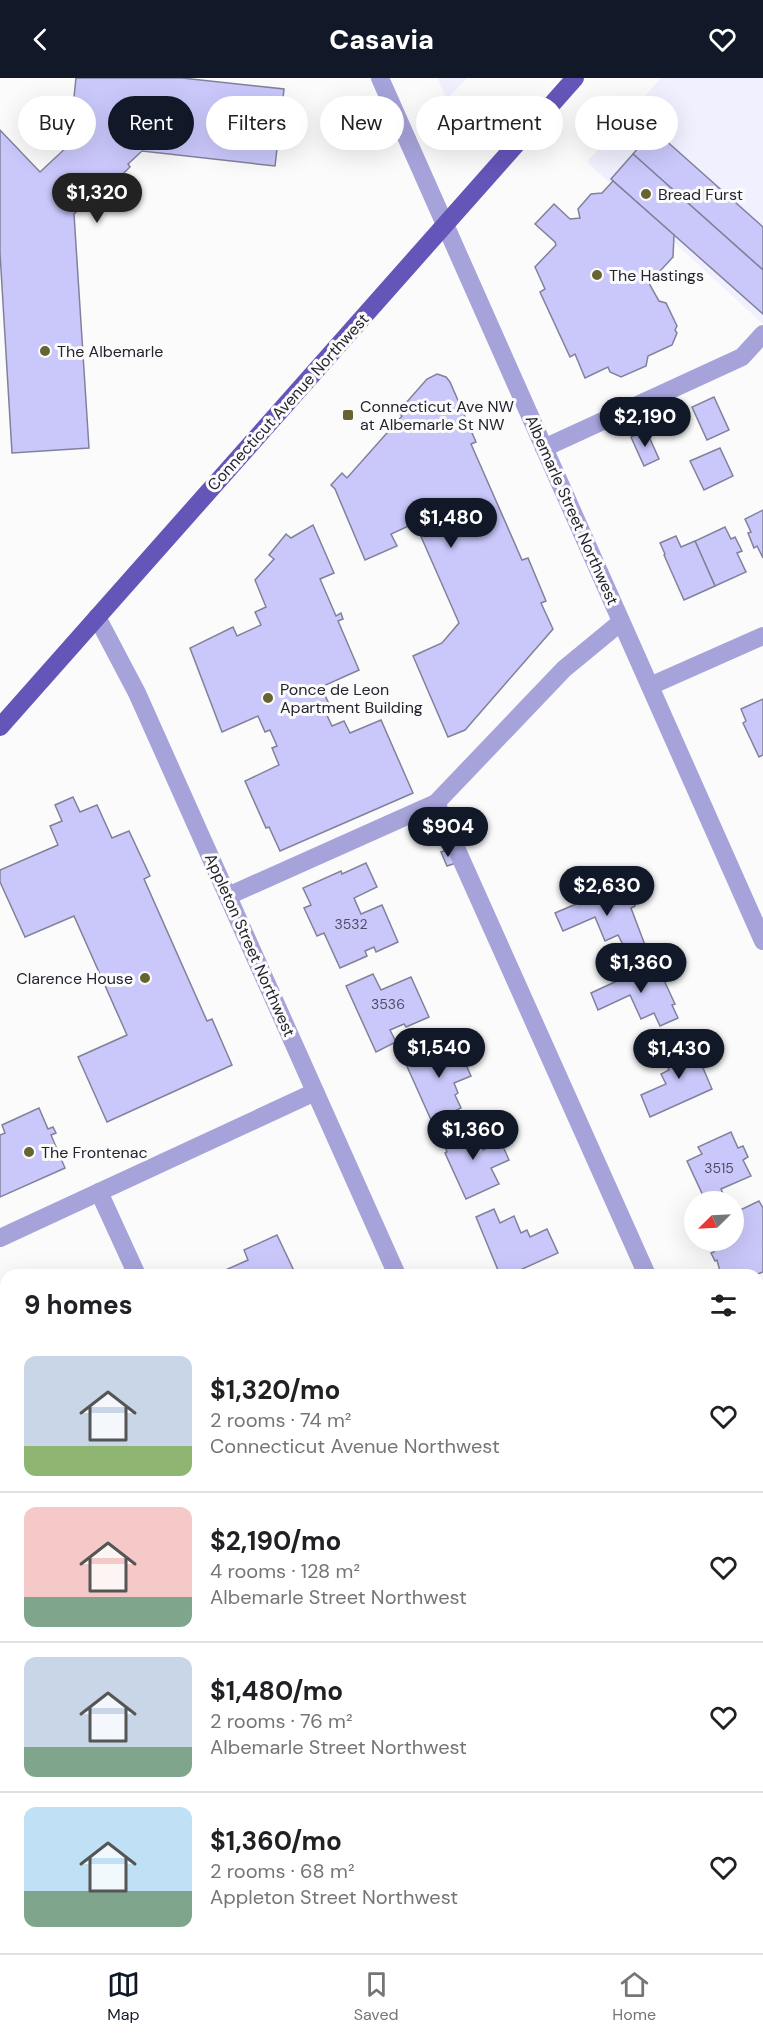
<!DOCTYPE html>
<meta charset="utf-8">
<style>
:root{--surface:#fff;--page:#f2f2f2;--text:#202124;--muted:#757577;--line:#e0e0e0;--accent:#111827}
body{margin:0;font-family:"DM Sans",sans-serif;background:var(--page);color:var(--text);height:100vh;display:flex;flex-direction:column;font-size:22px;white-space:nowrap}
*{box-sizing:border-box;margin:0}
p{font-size:20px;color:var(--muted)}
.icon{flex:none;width:33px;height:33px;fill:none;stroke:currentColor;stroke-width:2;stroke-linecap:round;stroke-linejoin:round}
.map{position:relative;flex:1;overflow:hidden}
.details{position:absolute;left:0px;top:1191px;width:764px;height:684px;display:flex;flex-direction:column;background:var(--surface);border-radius:18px 18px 0 0;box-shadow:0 6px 24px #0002}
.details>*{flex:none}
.guide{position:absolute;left:18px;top:18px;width:728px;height:54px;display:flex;gap:12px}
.needle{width:39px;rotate:246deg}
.fabs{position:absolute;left:684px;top:1113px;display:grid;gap:12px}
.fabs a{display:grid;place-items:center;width:60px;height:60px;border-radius:50%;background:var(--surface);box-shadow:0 6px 24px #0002;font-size:30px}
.price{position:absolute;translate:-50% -51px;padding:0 14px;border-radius:21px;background:var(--accent);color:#fff;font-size:20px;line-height:39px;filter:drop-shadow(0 2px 3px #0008)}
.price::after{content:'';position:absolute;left:50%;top:36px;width:18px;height:14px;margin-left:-9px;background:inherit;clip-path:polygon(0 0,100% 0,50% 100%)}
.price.current{background:#222;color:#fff}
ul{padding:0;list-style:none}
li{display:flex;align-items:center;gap:18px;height:150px;padding:0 24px}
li+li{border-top:2px solid var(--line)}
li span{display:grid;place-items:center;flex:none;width:168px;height:120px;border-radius:12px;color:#555}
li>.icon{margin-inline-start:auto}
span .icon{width:72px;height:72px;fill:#fffc;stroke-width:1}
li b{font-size:26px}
h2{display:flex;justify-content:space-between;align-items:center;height:72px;padding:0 24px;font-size:26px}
.chip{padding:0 21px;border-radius:27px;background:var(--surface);box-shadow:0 6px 24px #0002;font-size:21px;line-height:54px}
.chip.current{background:var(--accent);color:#fff}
header{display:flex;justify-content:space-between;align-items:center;height:78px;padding:0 24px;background:var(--accent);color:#fff;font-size:27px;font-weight:800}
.tab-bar{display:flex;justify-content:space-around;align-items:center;height:84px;border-top:2px solid var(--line);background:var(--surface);font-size:16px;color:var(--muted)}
.tab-bar a{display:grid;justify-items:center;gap:3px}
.tab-bar .current{color:var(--accent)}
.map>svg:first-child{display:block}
</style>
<header><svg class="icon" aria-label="back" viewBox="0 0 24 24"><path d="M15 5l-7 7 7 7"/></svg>Casavia<svg class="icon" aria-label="heart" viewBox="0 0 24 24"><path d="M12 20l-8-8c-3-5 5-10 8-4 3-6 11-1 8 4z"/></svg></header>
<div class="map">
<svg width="763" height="1875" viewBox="0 0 763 1875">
<rect width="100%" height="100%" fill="#fbfbfb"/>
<g fill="#f0f0ff">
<polygon points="437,0 467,0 447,21"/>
<polygon points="661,0 763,0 763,246 587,84"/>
</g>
<g fill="#cac8fb" stroke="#81819c" stroke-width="1.5">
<polygon points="76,0 182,0 284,11 275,88 142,73 128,86 130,89 91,127 87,123 74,136 89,370 12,375 0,175 0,52 40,94 69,67"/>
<polygon points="654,52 763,149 763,192 633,76"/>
<polygon points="633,76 763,192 763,236 611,101"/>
<polygon points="613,103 674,157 673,179 649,205 659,223 666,225 677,248 675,252 677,255 672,267 648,278 646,288 621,299 610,294 608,289 585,300 575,276 570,279 540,214 545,211 535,189 556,167 555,164 535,146 554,126 570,141 580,140 578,131 591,116 602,115"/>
<polygon points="437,296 446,299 450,304 476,364 471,366 522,482 528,480 546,523 541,525 553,551 465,652 448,659 413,578 442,565 459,545 415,445 391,456 397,468 365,482 335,411 331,407 342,395 347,400 402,338 398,334 427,301"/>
<polygon points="714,319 729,352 707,362 692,329"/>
<polygon points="646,352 659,381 644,388 631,359"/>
<polygon points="720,370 733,398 704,412 690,383"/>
<polygon points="763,432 763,480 757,468 754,470 748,455 751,454 745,441"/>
<polygon points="313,447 334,495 320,501 336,538 341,535 343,541 338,543 359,592 321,609 331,630 325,633 332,648 344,643 350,655 381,642 413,715 280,773 269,749 266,750 245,703 279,687 272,670 277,668 270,652 265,654 258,638 222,654 190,570 233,549 237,558 261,547 255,534 266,529 255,502 274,481 269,477 286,456 291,460"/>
<polygon points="725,449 731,461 735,459 742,473 737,475 746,494 715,508 695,463"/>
<polygon points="676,458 681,469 695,463 715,508 684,522 664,477 665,476 660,465"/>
<polygon points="763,621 763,677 759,679 743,645 746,643 741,631"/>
<polygon points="73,719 80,734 97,727 112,760 129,753 150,798 144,801 207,943 212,941 232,987 107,1044 78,979 127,957 74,838 25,859 0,804 0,792 58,767 50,748 62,743 55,727"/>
<polygon points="450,771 456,785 447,788 441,774"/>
<polygon points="366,785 377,809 354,820 361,836 382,827 398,864 376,874 374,869 365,873 367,878 340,890 324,855 317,858 304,830 311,827 303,810 341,793 342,796"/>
<polygon points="621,807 627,821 632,819 635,828 631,830 645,867 627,875 618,857 605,863 595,839 563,853 555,835"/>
<polygon points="656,885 675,926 672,927 678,940 660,948 654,935 641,941 630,917 598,932 591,915"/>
<polygon points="373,896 381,912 411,899 429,939 406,949 404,946 390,952 396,964 376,974 346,908"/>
<polygon points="455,962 471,998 454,1005 458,1015 455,1017 461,1030 432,1044 405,984"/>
<polygon points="691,964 696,976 702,974 708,988 703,990 712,1011 650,1039 641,1017 666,1006 661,996 669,992 663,977"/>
<polygon points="39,1030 48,1051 53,1049 56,1055 51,1057 65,1090 0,1119 0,1057 5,1055 2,1047"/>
<polygon points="469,1047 483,1072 501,1064 509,1082 491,1090 499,1106 466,1121 445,1075 447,1074 441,1060"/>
<polygon points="731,1054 738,1070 743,1068 748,1079 743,1082 751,1098 721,1111 724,1118 711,1124 706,1124 687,1083 702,1076 698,1069"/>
<polygon points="759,1123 763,1130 763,1194 755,1197 721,1197 717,1182 715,1183 711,1175 714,1174 716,1162 734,1162 734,1135"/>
<polygon points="494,1131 500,1145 514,1138 521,1155 527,1152 530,1159 547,1151 558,1175 509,1197 500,1197 476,1139"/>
<polygon points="277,1157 296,1197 225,1197 223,1193 248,1182 244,1172"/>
<polygon points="763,1245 763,1264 758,1267 758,1248"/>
<polygon points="763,1551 763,1584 758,1587 758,1554"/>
<polygon points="6,1717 6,1778 0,1765 0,1719"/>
<polygon points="763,1755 763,1780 758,1769 758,1758"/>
<polygon points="262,1869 327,1869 330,1875 269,1875 267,1870 263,1871"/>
<polygon points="507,1869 576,1869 577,1873 573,1875 501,1875 500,1872"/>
</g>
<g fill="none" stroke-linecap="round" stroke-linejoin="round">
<g stroke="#a6a3da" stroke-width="18">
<polyline points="380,0 763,863"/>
<polyline points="544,370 742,279 763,256"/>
<polyline points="97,539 137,615 397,1197"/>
<polyline points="650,608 763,558"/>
<polyline points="436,725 647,1197"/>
<polyline points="228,818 436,725 564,591 621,544"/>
<polyline points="99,1114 137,1197"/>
<polyline points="0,1160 315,1014"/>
<polyline points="758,1444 763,1456"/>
<polyline points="0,1461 6,1474"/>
<polyline points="181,1869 184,1875"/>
<polyline points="436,1869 439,1875"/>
<polyline points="695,1869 698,1875"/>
</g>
<polyline stroke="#6455b8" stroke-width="18" points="0,649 575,0"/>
</g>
<g fill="#666431" stroke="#fbfbfb" stroke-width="2">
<circle cx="646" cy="116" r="6"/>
<circle cx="597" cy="197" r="6"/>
<circle cx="45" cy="273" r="6"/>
<rect x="342" y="331" width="12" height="12" rx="3"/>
<circle cx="268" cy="620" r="6"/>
<circle cx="145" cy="900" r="6"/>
<circle cx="29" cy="1074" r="6"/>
</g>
<g text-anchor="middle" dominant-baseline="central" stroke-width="6" stroke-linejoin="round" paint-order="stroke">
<g font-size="14" fill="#4e4c61">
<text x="351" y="846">3532</text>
<text x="388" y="926">3536</text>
<text x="719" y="1090">3515</text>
</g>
<g font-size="16" fill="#24232e" stroke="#fbfbfb" text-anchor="start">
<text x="658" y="116">Bread Furst</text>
<text x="609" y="197">The Hastings</text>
<text x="57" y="273">The Albemarle</text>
<text x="360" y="328">Connecticut Ave NW<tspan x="360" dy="18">at Albemarle St NW</tspan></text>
<text x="280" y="611">Ponce de Leon<tspan x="280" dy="18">Apartment Building</tspan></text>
<text x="133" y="900" text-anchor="end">Clarence House</text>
<text x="41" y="1074">The Frontenac</text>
</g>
<g font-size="16" fill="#24232e" stroke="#fbfbfb">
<text transform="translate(288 324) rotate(-48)">Connecticut Avenue Northwest</text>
<text transform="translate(572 432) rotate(66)">Albemarle Street Northwest</text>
<text transform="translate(250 867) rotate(66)">Appleton Street Northwest</text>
</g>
</g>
</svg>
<div class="fabs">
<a><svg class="needle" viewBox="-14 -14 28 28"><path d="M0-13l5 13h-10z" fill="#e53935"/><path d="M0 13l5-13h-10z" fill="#757577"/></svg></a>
</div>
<b class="price current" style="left:97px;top:146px">$1,320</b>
<b class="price" style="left:645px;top:370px">$2,190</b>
<b class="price" style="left:451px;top:471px">$1,480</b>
<b class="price" style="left:448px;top:780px">$904</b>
<b class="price" style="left:607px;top:839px">$2,630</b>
<b class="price" style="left:641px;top:916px">$1,360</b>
<b class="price" style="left:439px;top:1001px">$1,540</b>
<b class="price" style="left:679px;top:1002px">$1,430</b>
<b class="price" style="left:473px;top:1083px">$1,360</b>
<div class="guide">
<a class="chip">Buy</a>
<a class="chip current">Rent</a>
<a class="chip">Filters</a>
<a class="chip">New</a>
<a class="chip">Apartment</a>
<a class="chip">House</a>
</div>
<section class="details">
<h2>9 homes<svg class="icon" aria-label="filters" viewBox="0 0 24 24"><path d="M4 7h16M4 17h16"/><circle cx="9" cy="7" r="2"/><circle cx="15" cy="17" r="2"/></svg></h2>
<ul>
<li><span style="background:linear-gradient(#c9d6e8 75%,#8fb573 0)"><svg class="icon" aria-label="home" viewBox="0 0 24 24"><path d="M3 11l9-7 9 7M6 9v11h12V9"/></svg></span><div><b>$1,320/mo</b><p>2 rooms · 74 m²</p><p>Connecticut Avenue Northwest</p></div><svg class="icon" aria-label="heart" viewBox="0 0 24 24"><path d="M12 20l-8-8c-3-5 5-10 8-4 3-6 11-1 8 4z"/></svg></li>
<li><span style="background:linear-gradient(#f6c9c9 75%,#7fa58c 0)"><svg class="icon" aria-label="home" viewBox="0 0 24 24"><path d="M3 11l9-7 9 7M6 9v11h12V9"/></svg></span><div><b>$2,190/mo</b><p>4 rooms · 128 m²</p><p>Albemarle Street Northwest</p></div><svg class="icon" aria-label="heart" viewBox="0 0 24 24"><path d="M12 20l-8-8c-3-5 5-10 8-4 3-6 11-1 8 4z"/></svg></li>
<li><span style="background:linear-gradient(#c9d6e8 75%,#7fa58c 0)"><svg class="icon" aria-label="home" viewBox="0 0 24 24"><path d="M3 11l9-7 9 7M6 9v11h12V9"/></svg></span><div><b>$1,480/mo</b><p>2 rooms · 76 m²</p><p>Albemarle Street Northwest</p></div><svg class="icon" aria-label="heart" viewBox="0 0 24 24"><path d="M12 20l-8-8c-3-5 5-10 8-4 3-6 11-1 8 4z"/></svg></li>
<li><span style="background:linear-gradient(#bfe0f5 70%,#7fa58c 0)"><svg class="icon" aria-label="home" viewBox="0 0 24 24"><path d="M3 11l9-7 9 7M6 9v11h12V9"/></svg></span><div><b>$1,360/mo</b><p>2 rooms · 68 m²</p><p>Appleton Street Northwest</p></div><svg class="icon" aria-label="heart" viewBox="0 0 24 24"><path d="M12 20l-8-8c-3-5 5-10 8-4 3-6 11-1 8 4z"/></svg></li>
</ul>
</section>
</div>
<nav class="tab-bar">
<a class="current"><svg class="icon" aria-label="map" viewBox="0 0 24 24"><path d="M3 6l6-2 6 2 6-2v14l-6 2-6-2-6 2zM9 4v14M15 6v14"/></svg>Map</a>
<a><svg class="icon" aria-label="saved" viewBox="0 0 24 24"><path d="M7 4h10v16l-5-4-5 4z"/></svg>Saved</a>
<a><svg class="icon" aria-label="home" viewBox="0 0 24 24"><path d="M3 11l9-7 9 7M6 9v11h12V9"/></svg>Home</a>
</nav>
